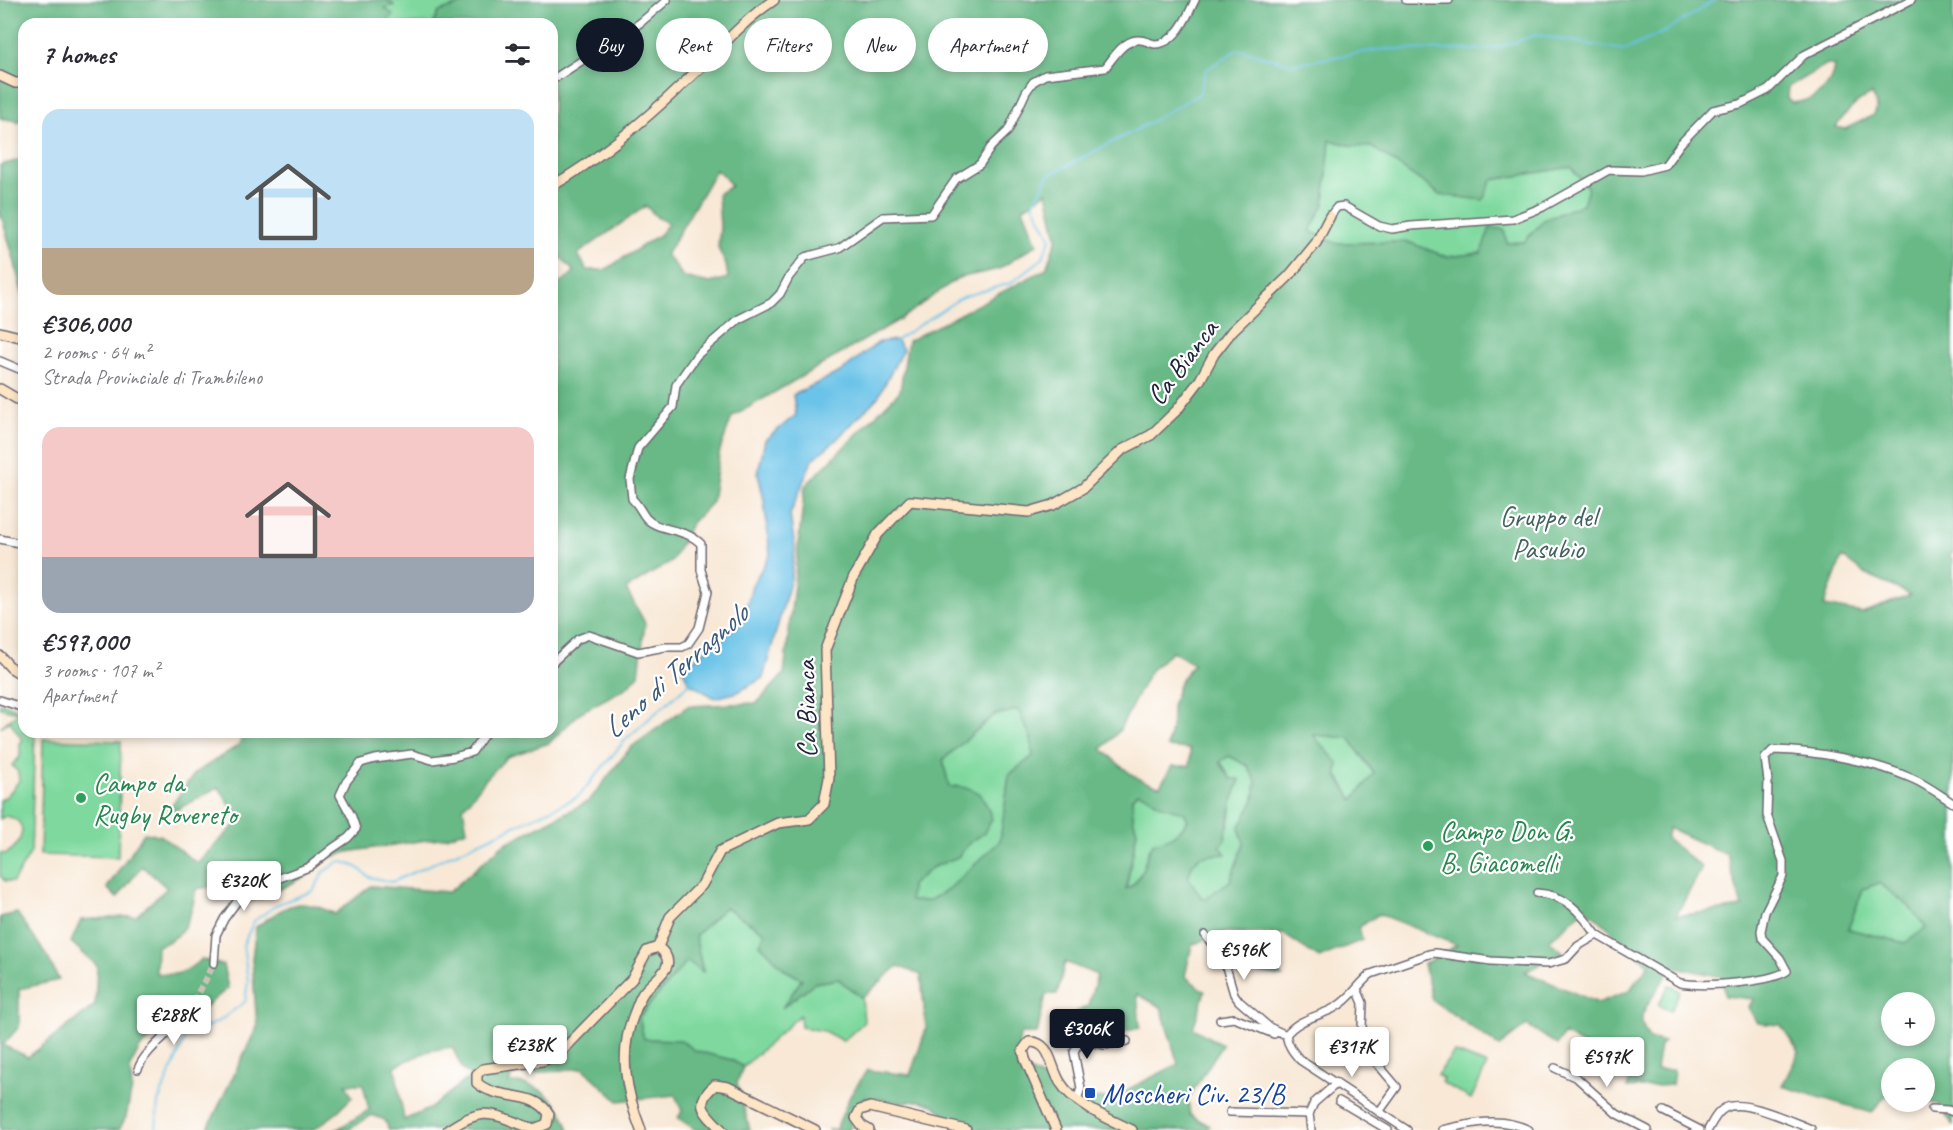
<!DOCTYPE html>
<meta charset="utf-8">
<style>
:root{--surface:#fff;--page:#f2f2f3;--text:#2b2b33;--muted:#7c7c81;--accent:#111827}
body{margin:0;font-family:Caveat,sans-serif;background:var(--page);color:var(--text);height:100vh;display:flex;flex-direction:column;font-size:22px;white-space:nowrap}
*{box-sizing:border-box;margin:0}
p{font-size:20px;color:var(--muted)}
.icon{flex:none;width:33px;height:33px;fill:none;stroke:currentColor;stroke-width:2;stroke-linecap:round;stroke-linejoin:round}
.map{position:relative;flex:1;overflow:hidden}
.details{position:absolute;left:18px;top:18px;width:540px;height:720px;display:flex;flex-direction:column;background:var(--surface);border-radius:18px;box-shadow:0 3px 9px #0003}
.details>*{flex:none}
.top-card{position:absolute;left:576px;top:18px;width:570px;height:54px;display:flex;gap:12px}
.buttons{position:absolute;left:1881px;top:992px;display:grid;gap:12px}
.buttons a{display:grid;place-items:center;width:54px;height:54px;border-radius:50%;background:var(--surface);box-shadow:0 3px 9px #0003;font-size:30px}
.price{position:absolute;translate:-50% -51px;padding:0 14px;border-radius:6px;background:#fff;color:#222;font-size:20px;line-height:39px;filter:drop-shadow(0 2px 3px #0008)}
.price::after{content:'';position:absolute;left:50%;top:36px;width:18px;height:14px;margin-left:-9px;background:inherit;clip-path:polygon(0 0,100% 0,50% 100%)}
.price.selected{background:var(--accent);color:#fff}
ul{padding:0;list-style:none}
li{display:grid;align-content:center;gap:12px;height:318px;padding:0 24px}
li span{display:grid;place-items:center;height:186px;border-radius:18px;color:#555}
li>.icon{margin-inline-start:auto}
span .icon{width:108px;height:108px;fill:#fffc;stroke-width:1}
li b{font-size:26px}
h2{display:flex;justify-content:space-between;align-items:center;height:72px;padding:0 24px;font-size:26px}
.tag{padding:0 21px;border-radius:27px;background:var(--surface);box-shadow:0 3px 9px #0003;font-size:21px;line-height:54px}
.tag.selected{background:var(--accent);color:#fff}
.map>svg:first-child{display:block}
</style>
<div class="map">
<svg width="1953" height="1130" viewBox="0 0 1953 1130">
<rect width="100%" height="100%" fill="#fff"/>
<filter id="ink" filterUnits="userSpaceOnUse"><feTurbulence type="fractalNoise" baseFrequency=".0167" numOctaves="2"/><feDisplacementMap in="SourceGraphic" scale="12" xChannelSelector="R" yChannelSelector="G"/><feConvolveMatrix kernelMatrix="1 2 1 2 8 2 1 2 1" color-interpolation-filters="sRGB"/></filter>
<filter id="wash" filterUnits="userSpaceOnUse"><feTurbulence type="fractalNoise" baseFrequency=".008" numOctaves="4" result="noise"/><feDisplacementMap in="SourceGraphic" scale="24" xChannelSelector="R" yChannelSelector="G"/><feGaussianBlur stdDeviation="1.35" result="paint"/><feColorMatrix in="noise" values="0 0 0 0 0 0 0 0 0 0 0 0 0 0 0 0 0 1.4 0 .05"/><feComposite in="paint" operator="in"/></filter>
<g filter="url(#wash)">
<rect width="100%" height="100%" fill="#f8e8d5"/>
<g fill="#7fd99f" stroke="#507e6d" stroke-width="1.5">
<polygon points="387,0 467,0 468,2 439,12 433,24 385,24 387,22 384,8 393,5"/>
<polygon points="1330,140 1353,146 1372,147 1441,195 1492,180 1571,167 1588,188 1583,204 1544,220 1524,242 1506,243 1481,253 1447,257 1408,242 1335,243 1310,231 1324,204"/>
<path d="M0,703L24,711V732H35L31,852L13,882L5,881L0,876V853L6,854C23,844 31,820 5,816L0,819V800L7,796L19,781L18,772L12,765L20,757V743L23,741L10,721L0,727L19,712L0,708Z"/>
<polygon points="1018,710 1031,738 1033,756 1009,775 1000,841 948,890 928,901 910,901 911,885 933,867 958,857 970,842 984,833 958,786 949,787 943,760 994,715"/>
<polygon points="1313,735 1349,737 1374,774 1353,800"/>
<polygon points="43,739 121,741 118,857 40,855"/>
<polygon points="1229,756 1247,765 1256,781 1254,800 1239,828 1244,843 1230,881 1205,899 1201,898 1188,877 1192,865 1200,856 1219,846 1230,822 1232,801 1240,780 1231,779 1220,761"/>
<path d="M1138,793C1147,794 1148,797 1156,802C1164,808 1175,810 1184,812L1188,820C1178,835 1165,842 1149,849C1145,863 1140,883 1126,889L1137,831L1133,818L1132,798Z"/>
<polygon points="1879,883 1910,907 1927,928 1905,943 1848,929 1863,889"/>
<polygon points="725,907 765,932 785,970 802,979 784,1006 814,983 838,979 862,998 864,1022 843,1041 824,1031 801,1027 800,1015 743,1067 732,1060 696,1051 680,1040 644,1039 639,1017 687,960 703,971 695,936"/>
<polygon points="1669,985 1680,991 1670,1011 1658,1005"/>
<polygon points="1454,1052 1487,1065 1471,1099 1441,1082 1443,1079 1437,1075"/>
</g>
<g fill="#67b986" stroke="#446e60" stroke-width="1.5" fill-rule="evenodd">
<polygon points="0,0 387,0 394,5 385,8 393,15 385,24 24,24 24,122 0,118"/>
<path d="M467,0H1953V553L1949,555L1953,559V1125L1939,1104L1918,1101H1924V1068H1892L1891,1097L1885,1096L1872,1113L1782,1086L1799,1052L1781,1025L1757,1023L1748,1007L1754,999L1725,996L1722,977L1671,966C1666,979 1644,1006 1642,1016C1641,1024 1645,1031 1649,1038L1664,1042L1660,1045L1656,1070H1674L1672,1085L1627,1088L1632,1073L1564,1034L1557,1045L1527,1025L1499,1046L1432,1000L1424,964L1457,945L1379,914L1359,927L1362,940L1319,958L1283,934L1224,932L1192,945L1185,976L1205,992L1193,1028L1222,1045L1188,1099L1190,1115L1210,1126L1207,1130H974V1127L951,1119L935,1106L922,1101L902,1102L865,1098L852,1112L850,1130H828L836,1129L850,1096L867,1070L910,1075L926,1029L921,975L898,966L862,998L838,979L814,983L782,1008L802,979L785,970L760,944L765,932L725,907L695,936L703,972L687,961L639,1017L644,1039L680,1040L696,1051L732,1060L743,1067L737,1083L750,1130H696L678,1118L682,1111L675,1095L618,1101L583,1068L512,1075L509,1083C514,1083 519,1083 524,1084C548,1089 562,1107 569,1130H389L385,1120L372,1115L348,1130H336L369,1110L363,1084H346L352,1097L334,1115L313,1130H207L257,1027L252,959L256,927C288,905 297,895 335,914L371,886L449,892L504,844L589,801L630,748L688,706L757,703L784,674L805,486L900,391L908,341L1046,269L1057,238L1047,192L1023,208L1037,244L999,269L958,278L902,318L732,417L720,450L712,502L691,524L672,561L626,589L645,623L639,675L626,688L581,712L549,743L507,757L486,779L463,808L467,830L446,837L347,852L329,858L306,876L263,898L245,903L241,878L229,869L215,886L196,889C192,915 185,939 157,946L156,973C178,977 186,972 202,959L223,965L228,988L197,1014L179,1011L140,1048L130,1067L132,1088L126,1117L119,1130H0V917L17,913L47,956L59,980L19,989V1027L3,1045L28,1057L95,1005L97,966L71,942L81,920L136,916L167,888L142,866L117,898L107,888L144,833L160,835L197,863L239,821L219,787L163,817L195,773L239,745L244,732H552V329L554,328L552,290L574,272L557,253L552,254V24H433L439,12L468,2ZM1827,64L1834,66C1832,89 1813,101 1792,103L1787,98L1788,87ZM1872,94L1877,108L1874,115L1845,129L1836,127C1845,113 1857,101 1872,94ZM1330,140L1353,146L1372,147L1441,195L1483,200L1492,180L1571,167L1588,188L1583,204L1544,220L1524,242L1507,243L1504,229L1490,228L1481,253L1447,257L1408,242L1335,243L1310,231L1324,204ZM716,170L723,175L731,186L718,194L720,227L718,248L726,265L728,278L710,283L683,277L675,265L666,255ZM646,206L658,218L669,223L659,235L605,270H587L578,254ZM1842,557L1865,574L1911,595L1862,613L1824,606ZM1172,651L1194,664L1181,679L1172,706V725L1167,747L1190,749V766H1172L1160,786C1134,781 1121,766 1102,749L1119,731L1150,671ZM1018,710L1031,738L1033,756L1009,775L1000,841L948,890L928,901H910L911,885L933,867L958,857L970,842L984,833L992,819C984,794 977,785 949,787L943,760L994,715ZM1313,735L1349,738L1374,773L1353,800L1337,776L1338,763ZM1229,756L1247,765L1256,781L1254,800L1239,828L1244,843L1230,881L1205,899L1202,898L1188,877L1192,865L1200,856L1226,854L1220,846L1225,840L1232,801L1240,779H1231L1220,762ZM1138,793C1147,794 1148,797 1156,802C1164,808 1175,810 1184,812L1188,820C1179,833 1170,841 1154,842C1144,856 1144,882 1126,889L1137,831L1133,818L1132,798ZM1669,828L1727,855L1742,907L1676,916L1702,868L1666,838ZM1879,883L1910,907L1926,928L1905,943L1848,929L1863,889ZM1586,908L1649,965L1629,991L1598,1003L1525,972L1563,952L1549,941ZM1065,962L1097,975L1088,1006L1069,1016L1073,1043L1140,1028L1137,994L1161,1007L1178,1064L1111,1098L1089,1099L1081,1112L1048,1080L1017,1065L1020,1034H1037L1046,994H1057ZM1892,1002H1924V1035H1892ZM452,1047L463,1070L471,1076L429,1109L404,1120L395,1066L429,1051Z"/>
<polygon points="24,159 24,301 14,259 0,212 0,165"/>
<polygon points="1242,952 1280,957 1271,965 1282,977 1246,970 1241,964"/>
</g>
<polygon fill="#6bc3e8" stroke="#467292" stroke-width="1.5" points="896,340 903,349 878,397 835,441 812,460 790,515 795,548 791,578 763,678 738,692 715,698 689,683 682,668 743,621 752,585 770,555 764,500 758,473 765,440 796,415 793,395 840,372 879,342"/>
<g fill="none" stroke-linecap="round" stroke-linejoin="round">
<g stroke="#6bc3e8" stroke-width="2">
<polyline points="895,341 962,297 1011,283 1042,259 1051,238 1033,204 1049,175 1145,125 1199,94 1206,70 1238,49 1291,64 1384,49 1472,50 1500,47 1536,35 1625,50 1666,31 1715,0"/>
<polyline points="156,1130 158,1102 185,1038 219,1021 245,1002 248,981 243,945 254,921 278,904 313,891 324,872 340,861 357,867 369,877 392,882 578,797 626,739 691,682"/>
</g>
</g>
</g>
<g filter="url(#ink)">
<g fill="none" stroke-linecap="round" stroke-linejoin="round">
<polyline stroke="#cdc0b6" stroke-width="7" stroke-dasharray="7 3.5" stroke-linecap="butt" points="189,1011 214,963"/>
<defs>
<g id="street">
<polyline points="1406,0 1449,0"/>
<polyline points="552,80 640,23 667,0"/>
<polyline points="1330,216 1337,207 1344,206 1379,226 1392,229 1411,226 1513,219 1543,207 1609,170 1641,171 1665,165 1681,143 1713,110 1740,104 1768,90 1804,55 1911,0"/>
<polyline points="0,361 24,371"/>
<polyline points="0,539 24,544"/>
<path d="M552,663L578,639L589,635L638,652L665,647H682L688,644L699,628L708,592L701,570V544C685,527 658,532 646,518C641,512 639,505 632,499L630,479L638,448L673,407L676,385L697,355L739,319L771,303L780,294L789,277L805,257L839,248L883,217L931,215L956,179L980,164L991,147L1008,131L1026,92L1033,82L1045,75L1105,68C1113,58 1123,41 1137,40C1143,39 1149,43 1155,44C1176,44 1188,15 1195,0"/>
<polyline points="0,700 24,708"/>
<polyline points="96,732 117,732"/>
<path d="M1537,893C1566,894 1581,913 1597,935"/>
<polyline points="1205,935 1224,960 1234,994 1239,1001 1269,1027 1286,1035"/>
<polyline points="214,963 216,935 224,919 238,900 261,885 309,867 333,848 348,838 356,829 352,817 340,795 346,782 361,763 375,759 412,754 432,760 454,757 472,752 486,732"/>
<polyline points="1357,989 1363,1003 1362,1028 1375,1050 1375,1061 1397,1087 1379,1112"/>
<polyline points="1220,1020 1234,1018 1274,1034"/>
<polyline points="1555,1068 1577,1078 1617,1114 1648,1130"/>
<path d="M138,1069C146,1048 174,1031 189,1011"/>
<polyline points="1077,1100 1081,1088 1074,1052 1077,1046 1089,1042 1105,1045 1127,1041"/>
<polyline points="1339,1101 1388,1130"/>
<polyline points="1932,1109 1948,1110 1953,1112"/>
<polyline points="1663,1111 1700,1130"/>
<polyline points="1230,1112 1309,1114 1314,1103 1337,1083"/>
<polyline points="1309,1114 1311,1130"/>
<path d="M1407,1130L1300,1060C1293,1052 1288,1046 1286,1035C1299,1018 1319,1017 1336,1007C1352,998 1358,984 1371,974L1429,954L1435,953L1491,961L1548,964L1566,959L1578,946L1597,935L1680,983C1704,987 1767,983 1787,971L1780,958L1762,938L1761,931L1765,912L1783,876V861L1767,815L1768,781L1765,758L1773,750C1817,751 1873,761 1913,779C1927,785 1940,795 1953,803"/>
<path d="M1442,1130C1471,1123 1501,1116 1529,1130"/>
<path d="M1708,1130C1712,1122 1717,1112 1725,1108C1744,1098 1792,1122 1811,1129"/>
</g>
<g id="secondary">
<polyline points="0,76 15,83 24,83"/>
<path d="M552,186C601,158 645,120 686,81C715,54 741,22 774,0"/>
<polyline points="0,332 24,338"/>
<polyline points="0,389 24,403"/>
<polyline points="0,656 11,668 24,676"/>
<polyline points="658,947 670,917 702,885 720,851 778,823 809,819 824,804 829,778 825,650 854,576 878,534 910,501 1029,512 1053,505 1083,488 1122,450 1151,435 1177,410 1200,380 1214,354 1232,331 1289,276 1316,243 1330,216"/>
<path d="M448,1130C487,1103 494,1116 534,1129L547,1124L549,1114C534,1089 499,1102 477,1083V1074L483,1069L542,1061L559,1054L632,979L647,951L658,947C682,966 655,977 643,993C639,999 637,1007 634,1014C618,1053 626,1092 641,1130"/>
<path d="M722,1130C705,1113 692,1104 715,1085L728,1087L815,1130"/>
<polyline points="869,1130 862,1126 856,1118 860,1110 870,1107 966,1130"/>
<path d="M1056,1130L1025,1059L1023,1050L1029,1042C1051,1041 1050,1066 1060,1082C1073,1104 1109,1119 1132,1130"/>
</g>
</defs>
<use href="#street" stroke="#6d6771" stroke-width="10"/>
<use href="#secondary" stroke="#6d6771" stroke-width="12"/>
<use href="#street" stroke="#fff" stroke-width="7"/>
<use href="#secondary" stroke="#fde5c5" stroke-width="9"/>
</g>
</g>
<g fill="#2e9e5b" stroke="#fff" stroke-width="2">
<circle cx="81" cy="798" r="6"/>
<circle cx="1428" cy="846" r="6"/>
</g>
<rect fill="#1a4fb4" stroke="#fff" stroke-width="2" x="1084" y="1087" width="12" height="12" rx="3"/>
<g text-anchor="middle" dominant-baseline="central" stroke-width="4.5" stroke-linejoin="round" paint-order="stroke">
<g font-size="28" fill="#22223b" stroke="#fff">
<text transform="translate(1182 362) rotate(-53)">Ca Bianca</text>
<text transform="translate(806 709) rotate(-91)">Ca Bianca</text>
</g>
<g font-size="28" fill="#43625e" stroke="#fff">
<text x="1548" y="516">Gruppo del<tspan x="1548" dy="32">Pasubio</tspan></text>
</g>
<g font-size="28" fill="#27864d" stroke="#fff" text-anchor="start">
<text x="93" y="782">Campo da<tspan x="93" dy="32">Rugby Rovereto</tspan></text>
<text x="1440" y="830">Campo Don G.<tspan x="1440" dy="32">B. Giacomelli</tspan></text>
</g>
<g font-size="28" fill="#164399" stroke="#fff" text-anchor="start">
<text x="1102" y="1093">Moscheri Civ. 23/B</text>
</g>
<g font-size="30" font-style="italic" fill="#3c5a78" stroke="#fff">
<text transform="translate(675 671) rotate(-42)">Leno di Terragnolo</text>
</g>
</g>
</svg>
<div class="buttons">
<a>+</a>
<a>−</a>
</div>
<b class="price" style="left:244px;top:912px">€320K</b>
<b class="price" style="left:1244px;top:981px">€596K</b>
<b class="price" style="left:174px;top:1046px">€288K</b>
<b class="price selected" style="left:1087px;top:1060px">€306K</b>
<b class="price" style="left:530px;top:1076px">€238K</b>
<b class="price" style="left:1352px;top:1078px">€317K</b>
<b class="price" style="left:1607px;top:1088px">€597K</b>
<div class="top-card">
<a class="tag selected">Buy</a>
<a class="tag">Rent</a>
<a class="tag">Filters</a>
<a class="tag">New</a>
<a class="tag">Apartment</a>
</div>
<section class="details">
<h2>7 homes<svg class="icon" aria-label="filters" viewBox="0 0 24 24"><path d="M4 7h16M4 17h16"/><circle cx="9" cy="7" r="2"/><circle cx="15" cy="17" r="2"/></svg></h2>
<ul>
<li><span style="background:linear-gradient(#bfe0f5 75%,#b9a48a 0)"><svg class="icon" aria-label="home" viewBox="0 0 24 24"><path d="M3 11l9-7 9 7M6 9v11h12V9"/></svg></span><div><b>€306,000</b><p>2 rooms · 64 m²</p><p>Strada Provinciale di Trambileno</p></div></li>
<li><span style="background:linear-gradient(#f6c9c9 70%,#9aa5b1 0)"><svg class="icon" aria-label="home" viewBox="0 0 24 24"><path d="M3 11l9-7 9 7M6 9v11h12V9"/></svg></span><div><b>€597,000</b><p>3 rooms · 107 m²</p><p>Apartment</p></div></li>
</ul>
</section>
</div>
